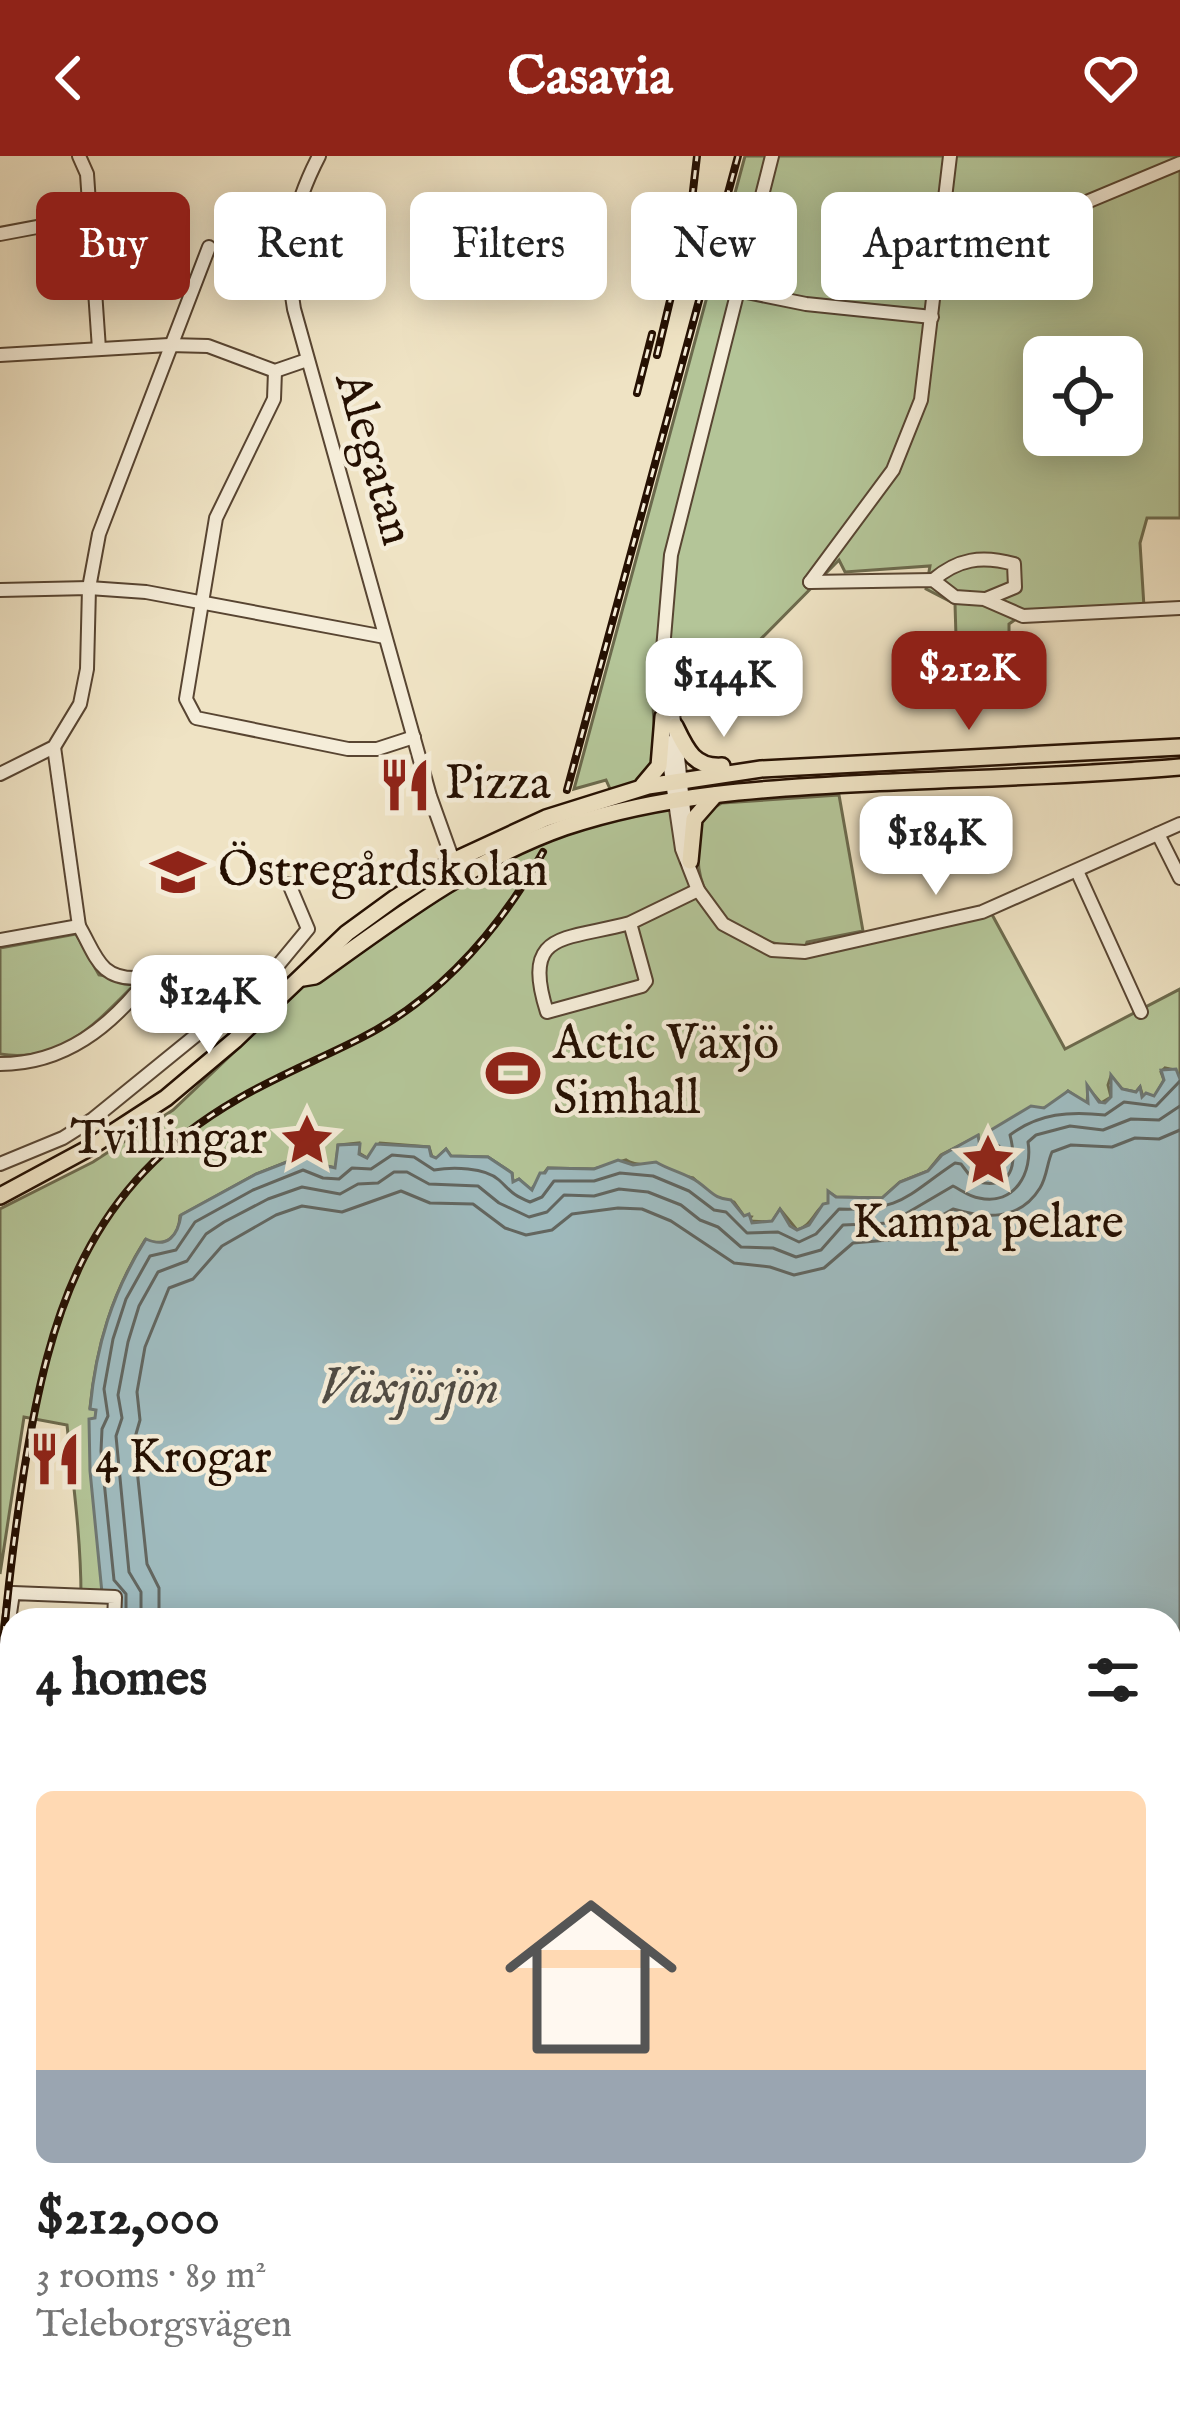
<!DOCTYPE html>
<meta charset="utf-8">
<style>
:root{--surface:#fff;--page:#f6f6f6;--text:#222;--muted:#767676;--accent:#8f2418}
body{margin:0;font-family:"IM FELL English",serif;background:var(--page);color:var(--text);height:100vh;display:flex;flex-direction:column;font-size:45px;white-space:nowrap}
*{box-sizing:border-box;margin:0}
p{font-size:39px;color:var(--muted)}
.icon{flex:none;width:66px;height:66px;fill:none;stroke:currentColor;stroke-width:2;stroke-linecap:round;stroke-linejoin:round}
.map{position:relative;flex:1;overflow:hidden}
.drawer{position:absolute;left:0px;top:1452px;width:1182px;height:807px;display:flex;flex-direction:column;background:var(--surface);border-radius:36px 36px 0 0;box-shadow:0 6px 30px #0003}
.drawer>*{flex:none}
.banner{position:absolute;left:36px;top:36px;width:1110px;height:108px;display:flex;gap:24px}
.buttons{position:absolute;left:1023px;top:180px;display:grid;gap:24px}
.buttons a{display:grid;place-items:center;width:120px;height:120px;border-radius:18px;background:var(--surface);box-shadow:0 6px 30px #0003;font-size:60px}
.price{position:absolute;translate:-50% -102px;padding:0 27px;border-radius:24px;background:#fff;color:#222;font-size:39px;line-height:78px;filter:drop-shadow(0 3px 6px #0008)}
.price::after{content:'';position:absolute;left:50%;top:72px;width:36px;height:27px;margin-left:-18px;background:inherit;clip-path:polygon(0 0,100% 0,50% 100%)}
.price.active{background:var(--accent);color:#fff}
ul{padding:0;list-style:none}
li{display:grid;align-content:center;gap:24px;height:636px;padding:0 36px}
li span{display:grid;place-items:center;height:372px;border-radius:18px;color:#555}
li>.icon{margin-inline-start:auto}
span .icon{width:216px;height:216px;fill:#fffc;stroke-width:1}
li b{font-size:51px}
h2{display:flex;justify-content:space-between;align-items:center;height:144px;padding:0 36px;font-size:51px}
.chip{padding:0 42px;border-radius:18px;background:var(--surface);box-shadow:0 6px 30px #0003;font-size:42px;line-height:108px}
.chip.active{background:var(--accent);color:#fff}
header{display:flex;justify-content:space-between;align-items:center;height:156px;padding:0 36px;background:var(--accent);color:#fff;font-size:54px;font-weight:700}
.map>svg:first-child{display:block}
</style>
<header><svg class="icon" aria-label="back" viewBox="0 0 24 24"><path d="M15 5l-7 7 7 7"/></svg>Casavia<svg class="icon" aria-label="heart" viewBox="0 0 24 24"><path d="M12 20l-8-8c-3-5 5-10 8-4 3-6 11-1 8 4z"/></svg></header>
<div class="map">
<svg width="1180" height="2258" viewBox="0 0 1180 2258">
<rect width="100%" height="100%" fill="#efe3c4"/>
<filter id="stains"><feTurbulence type="fractalNoise" baseFrequency=".00167" numOctaves="4"/><feColorMatrix values="0 0 0 0 .2 0 0 0 0 .09 0 0 0 0 .02 0 0 0 .5 -.17"/></filter>
<radialGradient id="worn" r=".72"><stop offset=".6" stop-color="#630" stop-opacity="0"/><stop offset="1" stop-color="#630" stop-opacity=".3"/></radialGradient>
<g fill="#b4c598" stroke="#6c6a4d" stroke-width="3" fill-rule="evenodd">
<path d="M745,0H1180V362H1147L1140,387L1144,451L1023,458L1009,468V523L981,524V550L960,551L958,546L955,448L926,433L930,410L845,416L839,404L739,505L693,513L650,504L656,597L646,625L611,635L606,624L574,633ZM1044,201H1122V279H1044Z"/>
<path d="M839,639L863,775L807,786L805,792C753,789 700,760 698,702C697,684 696,671 706,656L722,647Z"/>
<path d="M683,643L690,705L713,757L789,797L989,753L1065,893L1180,833V923L1175,914L1165,912L1161,916L1164,924L1155,940L1143,941L1140,931L1136,936L1122,933L1111,920L1108,929L1111,941L1101,947L1088,932L1087,948L1068,935L1058,946L986,977C995,988 1006,994 1001,1009L991,1016L976,1010L978,980L941,999L928,1015L900,1026L882,1042L836,1041L830,1037L828,1048C815,1051 813,1070 797,1074L780,1053L772,1066L748,1065L751,1061L744,1060L734,1046L712,1040L693,1022L668,1017L666,1012C653,1008 635,1011 626,1004L594,1013L548,1012L531,1034L519,1023L513,1026L512,1017L488,1001L451,1000L446,993L437,1002L432,1001L429,991L380,987L367,1002L359,997V987L338,989L336,1012L318,1008L312,996L256,1018L180,1060C179,1081 166,1092 145,1084C112,1137 96,1190 90,1252L96,1254L103,1440H81C81,1383 73,1325 67,1269L24,1261L0,1418V1053L93,1006L173,954L315,819L416,748L562,672Z"/>
<path d="M76,778L99,819L138,825C98,865 62,908 0,898V792Z"/>
<polygon points="1180,1729 1180,1954 1170,1964 1170,1732"/>
<polygon points="0,2121 12,2157 12,2247 36,2247 37,2258 0,2258"/>
<rect x="547" y="2247" width="210" height="11"/>
</g>
<path fill="#9fbbbf" stroke="#6e7773" stroke-width="3" d="M1176,913L1180,923V1729L1170,1732V1464H115V1440L102,1437L90,1315L89,1263L95,1262L96,1254L90,1253C96,1190 112,1137 146,1083C168,1093 178,1079 181,1059L256,1018L313,996L318,1008L335,1012L338,989L360,988L359,998L367,1002L376,988L429,991L431,1000L436,1002L446,993L451,1000L488,1001L512,1017L513,1026L519,1023L532,1034L540,1017H545L548,1012L594,1013L618,1004L633,1009L656,1006C669,1014 687,1018 698,1026C712,1036 715,1043 731,1044L744,1060L749,1058L752,1067L772,1065L780,1053L790,1070L797,1074L809,1069L823,1048L828,1047V1035L836,1041L882,1042L900,1026L928,1015L942,999L978,979L980,991L974,1005L979,1014L991,1016C1002,1010 1006,1003 999,990L988,985L986,977L1031,950L1044,952L1068,935L1088,947L1087,929L1099,946L1105,947L1111,941V919L1122,933L1136,936L1140,931L1142,941L1146,937L1154,940L1164,924L1161,914Z"/>
<g fill="none" stroke-linecap="round" stroke-linejoin="round">
<g stroke="#626660" stroke-width="3">
<path d="M126,1464V1438L114,1424L101,1295L102,1273L108,1260L104,1233L113,1183L126,1143L150,1100L176,1094L195,1066L253,1034L303,1014L323,1022L339,1023L352,1012L371,1013L392,999L414,1001L434,1014C452,1011 485,1011 499,1024C511,1035 512,1039 530,1046L542,1041L554,1025H594L620,1017L653,1020L689,1035L714,1054L726,1056L747,1077L778,1076L799,1086L816,1078L839,1053C903,1055 907,1039 955,1007L961,1008L974,1025C1014,1036 1017,1007 1010,979C1039,957 1070,955 1105,959L1124,946L1156,950L1180,925"/>
<path d="M141,1464V1436L129,1416L116,1280L122,1262L118,1239L128,1186L139,1150L158,1116L187,1105L206,1078L224,1066L268,1043L302,1031L340,1038L358,1028L378,1027L394,1016H407L429,1028L478,1030L499,1047L529,1061L547,1056L564,1039L594,1040L619,1033L648,1036L681,1049L700,1064L718,1071L741,1091L773,1092L796,1101L821,1094L843,1069L890,1067L953,1030C961,1034 970,1041 979,1042C1015,1050 1033,1016 1028,986L1036,979L1070,970L1103,974L1131,963L1159,964L1180,950"/>
<path d="M159,1464V1432L147,1408L134,1285L140,1264L137,1236L145,1191L169,1132L193,1123L222,1090L276,1059L302,1050L342,1056L401,1035L430,1047L473,1048L505,1072L526,1079L552,1074L572,1058L618,1052L642,1053L671,1065L734,1107L770,1111L794,1119L824,1112L853,1087L900,1083L953,1053C984,1062 1019,1066 1040,1032C1047,1021 1047,1007 1052,996L1071,989L1112,991L1135,982L1159,983L1180,974"/>
</g>
<defs>
<g id="minor">
<polyline points="79,0 87,18 99,193"/>
<path d="M319,0C292,52 284,95 294,153L430,640L455,710"/>
<polyline points="0,78 90,61"/>
<polyline points="938,108 1180,7"/>
<polyline points="737,134 806,148 932,161"/>
<polyline points="0,199 169,189 208,190 275,215 307,204"/>
<polyline points="275,215 274,243 216,362 186,543 196,562 348,593 377,593 414,581"/>
<path d="M933,424C958,403 981,399 1014,408L1015,431L986,443"/>
<polyline points="810,426 893,314 921,244 950,0"/>
<polyline points="810,426 933,424 955,441 984,443 1023,460 1180,452"/>
<polyline points="0,434 89,432 146,436 385,481"/>
<polyline points="667,504 687,681"/>
<polyline points="664,565 661,517 671,399 772,0"/>
<polyline points="666,585 682,693 698,734 723,768 772,794 805,796 982,756 1180,668"/>
<polyline points="54,591 79,770"/>
<polyline points="0,618 54,591 80,548 87,513 89,432 99,378 209,91"/>
<polyline points="1158,678 1180,722"/>
<polyline points="1077,715 1141,856"/>
<path d="M630,767C564,785 521,774 547,856L642,830L646,825L630,767L698,734"/>
<path d="M0,784L79,770C96,799 99,824 139,822C151,821 156,816 167,817L211,869"/>
<path d="M0,908C64,908 111,871 149,821"/>
<polyline points="0,1008 63,982 93,963 270,819 308,773 289,728"/>
<polyline points="12,1479 7,1478 13,1437 115,1441 114,1464"/>
<polyline points="1170,1974 1180,1968"/>
<polyline points="1170,2049 1180,2064"/>
<polyline points="7,2083 12,2083"/>
<polyline points="1170,2226 1180,2223"/>
<polyline points="85,2247 86,2258"/>
<polyline points="317,2247 365,2247"/>
<polyline points="912,2247 917,2258"/>
<polyline points="168,2258 168,2247"/>
<polyline points="513,2258 514,2247"/>
<polyline points="542,2258 542,2247"/>
<polyline points="1074,2258 1108,2247"/>
</g>
<g id="major">
<path d="M675,570C686,593 694,612 722,610"/>
<polyline points="643,629 659,610 663,561"/>
<polyline points="690,705 694,663 715,639"/>
<path d="M303,822L315,820C393,764 473,703 565,671C663,638 768,632 871,627C974,622 1077,620 1180,611"/>
<polyline points="0,1040 89,992 166,942 235,884 347,777 395,742 453,705 546,662 648,630 761,613 1180,591"/>
</g>
</defs>
<use href="#minor" stroke="#584532" stroke-width="16"/>
<use href="#major" stroke="#251002" stroke-width="20"/>
<use href="#minor" stroke="#f5edd9" stroke-width="12"/>
<use href="#major" stroke="#efe3c4" stroke-width="15"/>
<defs>
<g id="rail">
<polyline points="657,199 690,61 697,0"/>
<polyline points="637,237 652,178"/>
<polyline points="567,634 738,0"/>
<path d="M0,1533C4,1459 13,1388 24,1315C50,1154 87,1030 238,943C277,920 320,903 361,882C442,841 499,774 543,696"/>
<polyline points="0,1688 2,1935 12,2045"/>
<polyline points="46,2247 48,2258"/>
</g>
</defs>
<use href="#rail" stroke="#251002" stroke-width="8"/>
<use href="#rail" stroke="#f5edd9" stroke-width="3" stroke-dasharray="9" stroke-linecap="butt"/>
<defs>
<polyline id="minor-bridge" points="0,1781 12,1781"/>
</defs>
<use href="#minor-bridge" stroke="#584532" stroke-width="16" stroke-linecap="butt"/>
<use href="#minor-bridge" stroke="#f5edd9" stroke-width="12"/>
</g>
<defs>
<symbol id="restaurant-bare" viewBox="-9 -9 18 18"><path d="M-5-6h1v4h1v-4h1v4h1v-4h1v5L-1.5 .5V6h-2V.5L-5-1ZM5-6V6H3V1.5H1.5Q1.5-4 5-6Z" fill="#8f2418" stroke="#f5edd9" stroke-width="2.5" paint-order="stroke"/></symbol>
<symbol id="school-bare" viewBox="-9 -9 18 18"><path d="M0-5L7-2L0 1L-7-2ZM-4 1L0 2.5L4 1V4Q0 6-4 4Z" fill="#8f2418" stroke="#f5edd9" stroke-width="2.5" paint-order="stroke"/></symbol>
<symbol id="stadium-bare" viewBox="-9 -9 18 18"><path d="M0-5a6.5 5 0 1 0 0 10a6.5 5 0 1 0 0-10ZM-3.5-1.8h7v3.6h-7Z" fill="#8f2418" stroke="#f5edd9" stroke-width="2.5" paint-order="stroke"/></symbol>
<symbol id="sight-bare" viewBox="-9 -9 18 18"><path d="M0-6L1.8-2.2L6-1.7L2.9 1.2L3.7 5.4L0 3.3L-3.7 5.4L-2.9 1.2L-6-1.7L-1.8-2.2Z" fill="#8f2418" stroke="#f5edd9" stroke-width="2.5" paint-order="stroke"/></symbol>
</defs>
<g fill-rule="evenodd">
<use href="#restaurant-bare" x="367" y="591" width="76" height="76"/>
<use href="#school-bare" x="140" y="678" width="76" height="76"/>
<use href="#stadium-bare" x="475" y="879" width="76" height="76"/>
<use href="#sight-bare" x="269" y="946" width="76" height="76"/>
<use href="#sight-bare" x="950" y="966" width="76" height="76"/>
<use href="#restaurant-bare" x="17" y="1265" width="76" height="76"/>
</g>
<g text-anchor="middle" dominant-baseline="central" stroke-width="9" stroke-linejoin="round" paint-order="stroke">
<g font-size="48" fill="#251002" stroke="#f5edd9">
<text transform="translate(373 303) rotate(74)">Alegatan</text>
</g>
<g font-size="48" fill="#251002" stroke="#f5edd9" text-anchor="start">
<text x="445" y="629">Pizza</text>
<text x="218" y="716">Östregårdskolan</text>
<text x="553" y="889">Actic Växjö<tspan x="553" dy="55">Simhall</tspan></text>
<text x="267" y="984" text-anchor="end">Tvillingar</text>
<text x="988" y="1068" text-anchor="middle">Kampa pelare</text>
<text x="95" y="1303">4 Krogar</text>
</g>
<g font-size="51" font-style="italic" fill="#504c44" stroke="#f5edd9">
<text x="409" y="1233">Växjösjön</text>
</g>
</g>
<rect width="100%" height="100%" filter="url(#stains)"/>
<rect width="100%" height="100%" fill="url(#worn)"/>
</svg>
<div class="buttons">
<a><svg class="icon" aria-label="locate" viewBox="0 0 24 24"><circle cx="12" cy="12" r="6"/><path d="M12 2v4M12 18v4M2 12h4M18 12h4"/></svg></a>
</div>
<b class="price active" style="left:969px;top:577px">$212K</b>
<b class="price" style="left:724px;top:584px">$144K</b>
<b class="price" style="left:936px;top:742px">$184K</b>
<b class="price" style="left:209px;top:901px">$124K</b>
<div class="banner">
<a class="chip active">Buy</a>
<a class="chip">Rent</a>
<a class="chip">Filters</a>
<a class="chip">New</a>
<a class="chip">Apartment</a>
</div>
<section class="drawer">
<h2>4 homes<svg class="icon" aria-label="filters" viewBox="0 0 24 24"><path d="M4 7h16M4 17h16"/><circle cx="9" cy="7" r="2"/><circle cx="15" cy="17" r="2"/></svg></h2>
<ul>
<li><span style="background:linear-gradient(#ffd9b3 75%,#9aa5b1 0)"><svg class="icon" aria-label="home" viewBox="0 0 24 24"><path d="M3 11l9-7 9 7M6 9v11h12V9"/></svg></span><div><b>$212,000</b><p>3 rooms · 89 m²</p><p>Teleborgsvägen</p></div></li>
</ul>
</section>
</div>
